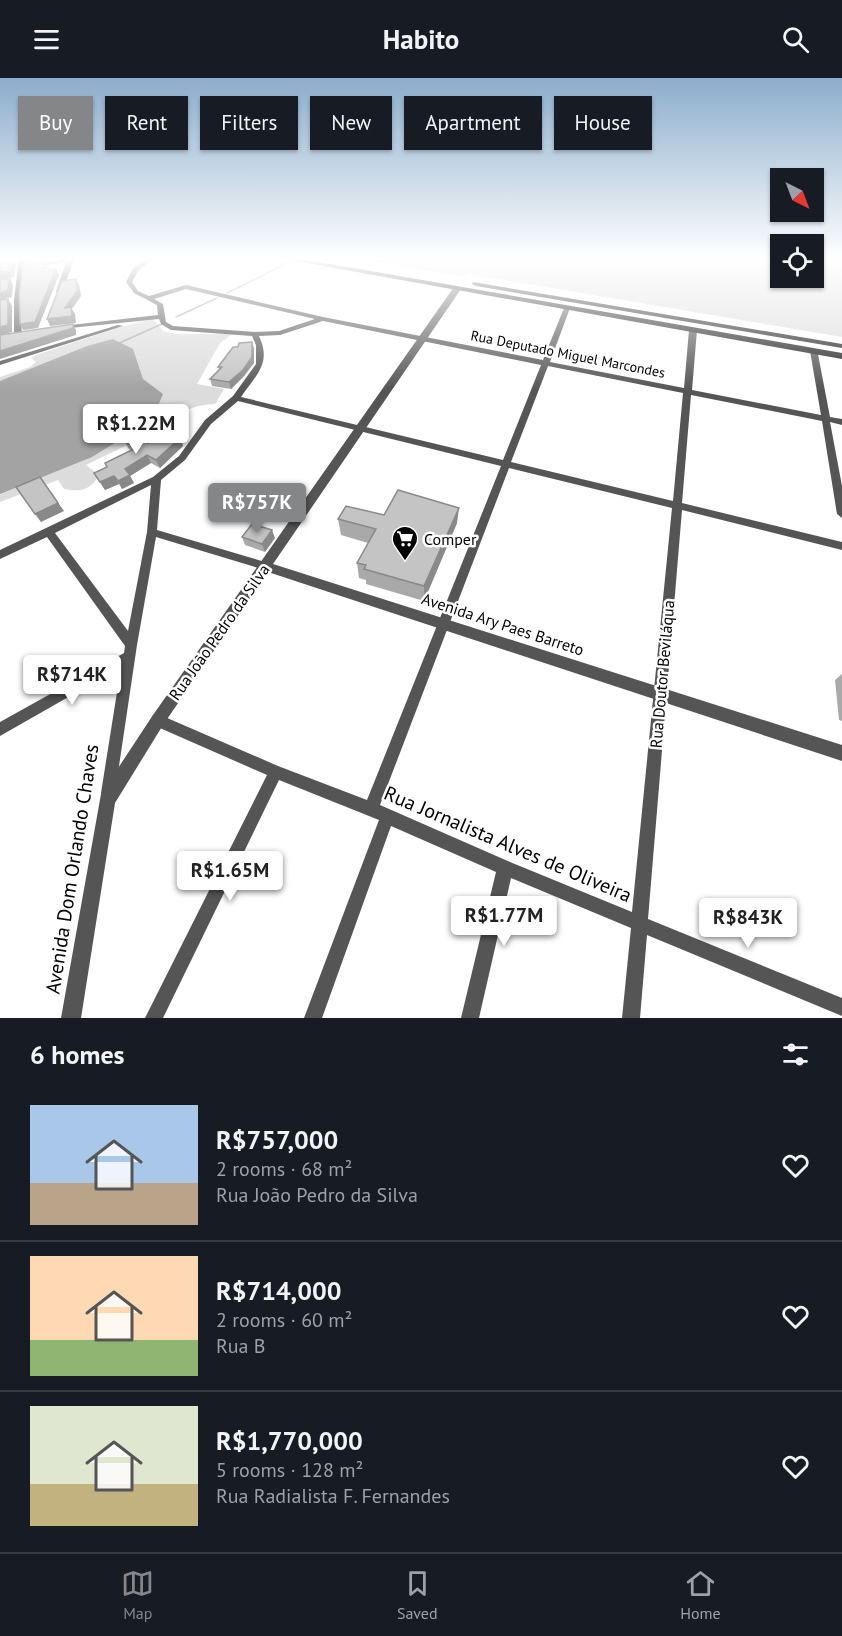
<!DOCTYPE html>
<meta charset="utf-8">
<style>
:root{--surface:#171b24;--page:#20242c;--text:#f1f3f6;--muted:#9ea1a6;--line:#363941;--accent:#858687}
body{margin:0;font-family:"PT Sans",sans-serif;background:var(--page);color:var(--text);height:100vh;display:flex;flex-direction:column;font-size:22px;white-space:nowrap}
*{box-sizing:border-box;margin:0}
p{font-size:20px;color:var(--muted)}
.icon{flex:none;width:33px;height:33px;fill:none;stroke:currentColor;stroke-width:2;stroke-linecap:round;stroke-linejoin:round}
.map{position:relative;height:940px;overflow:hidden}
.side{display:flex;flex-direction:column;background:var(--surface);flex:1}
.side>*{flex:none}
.banner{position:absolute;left:18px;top:18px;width:807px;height:54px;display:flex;gap:12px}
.needle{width:39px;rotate:138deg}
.buttons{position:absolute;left:770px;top:90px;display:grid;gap:12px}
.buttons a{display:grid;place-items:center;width:54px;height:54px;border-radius:0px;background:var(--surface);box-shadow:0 2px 4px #0004;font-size:30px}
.price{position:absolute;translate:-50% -51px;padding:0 14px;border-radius:6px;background:#fff;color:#222;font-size:20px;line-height:39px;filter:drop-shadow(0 2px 3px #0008)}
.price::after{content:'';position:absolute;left:50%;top:36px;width:18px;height:14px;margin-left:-9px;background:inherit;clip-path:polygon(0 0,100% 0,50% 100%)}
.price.on{background:var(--accent);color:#fff}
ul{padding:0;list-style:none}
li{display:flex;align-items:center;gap:18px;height:150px;padding:0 30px}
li+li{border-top:2px solid var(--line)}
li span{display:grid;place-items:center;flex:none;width:168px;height:120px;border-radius:0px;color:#555}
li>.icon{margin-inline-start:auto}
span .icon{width:72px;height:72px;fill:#fffc;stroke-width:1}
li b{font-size:26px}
h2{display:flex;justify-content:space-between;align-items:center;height:72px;padding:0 30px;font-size:26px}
.chip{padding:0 21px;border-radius:0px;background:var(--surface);box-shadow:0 2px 4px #0004;font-size:21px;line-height:54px}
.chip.on{background:var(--accent);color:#fff}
header{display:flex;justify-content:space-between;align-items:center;height:78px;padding:0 30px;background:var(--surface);font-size:27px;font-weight:700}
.menu{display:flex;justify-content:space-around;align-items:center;height:84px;border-top:2px solid var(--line);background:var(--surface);font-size:16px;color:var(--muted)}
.menu a{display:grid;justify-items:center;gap:3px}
.menu .on{color:var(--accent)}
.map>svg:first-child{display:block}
</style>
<header><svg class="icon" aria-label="menu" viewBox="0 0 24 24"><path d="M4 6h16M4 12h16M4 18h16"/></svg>Habito<svg class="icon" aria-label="search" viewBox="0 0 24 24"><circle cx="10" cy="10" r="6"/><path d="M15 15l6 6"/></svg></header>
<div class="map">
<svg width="842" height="940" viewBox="0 0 842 940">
<rect width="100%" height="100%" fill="#fff"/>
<g fill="#dcdcdc">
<polygon points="351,180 780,180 780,200 813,200 813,180 842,180 842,259 468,196 465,198 453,197"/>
<path d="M153,241L163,253L176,256H232L220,265L197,306L224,311L215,326C171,328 180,349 152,371L136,358L125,368L86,387L99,397C90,413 80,414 64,411L58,402L0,424V299L30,289L36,284L31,280L39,276L117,250Z"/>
</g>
<polygon fill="#a3a3a3" points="113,261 133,271 143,301 163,316 155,335 131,355 92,379 0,416 0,303 87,268"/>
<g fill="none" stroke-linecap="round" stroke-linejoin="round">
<g stroke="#a3a3a3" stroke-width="1.5">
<polyline points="227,215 289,184"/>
<polyline points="176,239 217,220"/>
<polyline points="117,266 162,246"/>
</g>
<g fill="#555" fill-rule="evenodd">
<polygon points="19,180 25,180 20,222 22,258 18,260 14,258 14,222"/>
<polygon points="68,180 74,180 74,182 62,214 59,216 56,214 66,184 31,190 28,188"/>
<path d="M147,180H154L138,193L132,204L138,213L149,218L186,207L323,239L543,282L564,230L567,228L570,230L550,284L684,310L689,252L693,250L697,252L692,312L821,337L810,273L817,271L830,339L842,341V347L830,344L842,408V440L837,436L822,343L691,317L682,425L842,464V472L682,432L648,841L842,920V938L647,857L640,940H622L631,850L511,800L479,940H461L496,794L391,748L322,940H304L379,742L279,702L163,940H145L267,697L153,647L151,642L153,637L158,636L278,688L367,722L501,388L238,323L211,346L185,382L161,402L157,452L265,484L269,485L270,488L269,491L265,492L156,459L137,567L115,715L113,720L108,722L103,720L101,715L121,589L0,658V644L124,575L125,568L47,459L0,481V472L153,399L179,378L205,342L233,318L256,286V267L252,258L171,252L161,246L159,241L60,251V249L62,248L158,237L157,227L134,215L126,204L133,191ZM186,211L315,241L279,253L255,254L173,248L166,244L163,226L154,221ZM323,243L541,287L503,382L241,319C256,297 272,285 259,258L280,257ZM548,288L683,315L673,423L511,384ZM509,390L672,430L632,834L510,784L380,727ZM151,407L147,454L128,553L55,455Z"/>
<polygon points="118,247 123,248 0,287 0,283"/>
</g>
<polygon fill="#555" fill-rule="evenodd" points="454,209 461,211 273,486 842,667 842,683 268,494 163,647 115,725 81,940 61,940 101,716 153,637"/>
<g fill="#222" fill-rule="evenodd">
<polygon points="279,180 296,180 842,275 842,281"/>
<polygon points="473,204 842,266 842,270 476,208 472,206"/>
</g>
</g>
<g fill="#a9a9a9">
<polygon points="252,264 254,271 254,285 244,298 231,311 212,308 210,301 219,291 218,289 238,269"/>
<polygon points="180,360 183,368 160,390 151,385 130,398 134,405 122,411 119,406 105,412 94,395 107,389 105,385 131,372 129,371 124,363 148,365"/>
<polygon points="384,437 457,445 424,523 366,506 366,502 359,500 357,485 368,465 341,457 338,441"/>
<polygon points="242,459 275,460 265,474 245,467"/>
<polygon points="842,596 842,643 839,642 835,602"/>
</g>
<g fill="#898989">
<polygon points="13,180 17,180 14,199 0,201 0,194"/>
<polygon points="24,180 46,180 46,182 27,185"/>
<polygon points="56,191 59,197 38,250 23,252 20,246"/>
<polygon points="10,200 13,207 12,219 0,222 0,215"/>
<polygon points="76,201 79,207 81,218 72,231 75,236 76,245 50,248 47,241 65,230"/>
<polygon points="8,221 12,228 12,254 0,257 0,249"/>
<polygon points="73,246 76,252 76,257 0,281 0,273"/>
<polygon points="252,264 254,271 254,285 244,298 231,311 229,304"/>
<polygon points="180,360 183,368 160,390 156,382"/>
<polygon points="147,377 151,385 130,398 134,405 122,411 118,403 125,391"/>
<polygon points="114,398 119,406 105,412 100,404"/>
<polygon points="40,399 64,433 41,444 35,436"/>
<polygon points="459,430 457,445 424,523 424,508"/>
<polygon points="272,452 275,460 265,474 262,466"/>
</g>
<g fill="#c4c4c4" stroke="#898989" stroke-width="1.5">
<polygon points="0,180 13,180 10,193 0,194"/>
<polygon points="44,184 42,190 48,189 49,192 56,191 35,244 20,246 19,216 23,187"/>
<polygon points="10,200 8,212 0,215 0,202"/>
<polygon points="76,201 78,212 65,230 71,229 72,238 47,241 62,203"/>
<polygon points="8,221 8,247 0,249 0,222"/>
<polygon points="73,246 73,250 0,273 0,257"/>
<polygon points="252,264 252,279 243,292 229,304 210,301 222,289 218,289 233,269 238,269 239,265"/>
<polygon points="162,354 180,360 156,382 147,377 125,391 130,397 118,403 114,398 100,404 94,395 107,389 105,385 136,370 124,363 134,357 148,365"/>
<polygon points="40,399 58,425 35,436 16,409"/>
<polygon points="398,412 459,430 424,508 364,491 366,487 357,485 376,451 338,441 346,428 384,437"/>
<polygon points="252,446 272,452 262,466 242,459"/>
</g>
<linearGradient id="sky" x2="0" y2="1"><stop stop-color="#8cadcc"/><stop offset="0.58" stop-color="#fff"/><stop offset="1" stop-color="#fff" stop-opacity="0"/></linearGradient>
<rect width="842" height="312" fill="url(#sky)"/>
<defs>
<symbol id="supermarket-pin" viewBox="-11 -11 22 30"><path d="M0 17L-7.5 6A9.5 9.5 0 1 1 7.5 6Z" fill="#000" stroke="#fff"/><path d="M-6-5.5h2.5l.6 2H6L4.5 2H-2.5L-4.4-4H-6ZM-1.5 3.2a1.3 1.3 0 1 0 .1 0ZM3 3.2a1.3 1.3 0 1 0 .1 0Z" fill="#fff"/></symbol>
</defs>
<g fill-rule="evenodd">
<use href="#supermarket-pin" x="390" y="446" width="30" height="40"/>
</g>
<g text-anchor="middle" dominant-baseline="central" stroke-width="5" stroke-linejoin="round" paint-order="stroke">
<g font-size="14" fill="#000" stroke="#fff">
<text transform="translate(568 276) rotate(11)">Rua Deputado Miguel Marcondes</text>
</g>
<g font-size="16" fill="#000" stroke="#fff" text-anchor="start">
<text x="424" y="461">Comper</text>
</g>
<g font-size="16" fill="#000" stroke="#fff">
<text transform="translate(503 546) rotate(18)">Avenida Ary Paes Barreto</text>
<text transform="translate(219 554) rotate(-55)">Rua João Pedro da Silva</text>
<text transform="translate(662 596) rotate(-85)">Rua Doutor Beviláqua</text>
</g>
<g font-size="20" fill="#000" stroke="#fff">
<text transform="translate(508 766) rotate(23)">Rua Jornalista Alves de Oliveira</text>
<text transform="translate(72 791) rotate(-81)">Avenida Dom Orlando Chaves</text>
</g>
</g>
</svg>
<div class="buttons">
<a><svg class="needle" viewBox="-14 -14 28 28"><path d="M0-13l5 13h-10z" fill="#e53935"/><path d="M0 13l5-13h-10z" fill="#9ea1a6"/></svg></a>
<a><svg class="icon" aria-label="locate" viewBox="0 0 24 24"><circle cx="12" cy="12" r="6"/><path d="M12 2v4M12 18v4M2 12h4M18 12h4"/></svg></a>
</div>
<b class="price" style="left:136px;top:377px">R$1.22M</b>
<b class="price on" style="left:257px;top:456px">R$757K</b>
<b class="price" style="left:72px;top:628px">R$714K</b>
<b class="price" style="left:230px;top:824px">R$1.65M</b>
<b class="price" style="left:504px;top:869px">R$1.77M</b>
<b class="price" style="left:748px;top:871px">R$843K</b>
<div class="banner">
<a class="chip on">Buy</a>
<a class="chip">Rent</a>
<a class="chip">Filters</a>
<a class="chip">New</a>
<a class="chip">Apartment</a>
<a class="chip">House</a>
</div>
</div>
<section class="side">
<h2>6 homes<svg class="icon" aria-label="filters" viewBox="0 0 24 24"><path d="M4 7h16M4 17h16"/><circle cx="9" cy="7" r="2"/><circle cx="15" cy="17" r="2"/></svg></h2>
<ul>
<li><span style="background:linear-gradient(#a9c7e8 65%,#b9a48a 0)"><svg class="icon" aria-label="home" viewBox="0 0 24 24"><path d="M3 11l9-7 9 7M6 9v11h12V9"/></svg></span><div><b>R$757,000</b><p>2 rooms · 68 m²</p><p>Rua João Pedro da Silva</p></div><svg class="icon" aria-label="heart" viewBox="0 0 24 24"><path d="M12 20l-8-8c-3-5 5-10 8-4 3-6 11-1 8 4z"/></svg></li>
<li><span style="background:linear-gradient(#ffd9b3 70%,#8fb573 0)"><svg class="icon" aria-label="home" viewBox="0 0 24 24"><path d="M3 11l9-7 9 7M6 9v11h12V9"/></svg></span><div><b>R$714,000</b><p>2 rooms · 60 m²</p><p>Rua B</p></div><svg class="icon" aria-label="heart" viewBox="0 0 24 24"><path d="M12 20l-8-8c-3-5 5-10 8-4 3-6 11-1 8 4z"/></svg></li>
<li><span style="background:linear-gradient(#dfe7d0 65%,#c2b280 0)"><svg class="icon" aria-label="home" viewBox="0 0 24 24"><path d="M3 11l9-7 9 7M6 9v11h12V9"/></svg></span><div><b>R$1,770,000</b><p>5 rooms · 128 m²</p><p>Rua Radialista F. Fernandes</p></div><svg class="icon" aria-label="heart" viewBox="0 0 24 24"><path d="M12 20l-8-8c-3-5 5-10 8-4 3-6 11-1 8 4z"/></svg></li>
</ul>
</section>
<nav class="menu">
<a class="on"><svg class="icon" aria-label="map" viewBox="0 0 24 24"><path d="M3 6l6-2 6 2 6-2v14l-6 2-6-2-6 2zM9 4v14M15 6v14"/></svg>Map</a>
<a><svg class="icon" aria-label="saved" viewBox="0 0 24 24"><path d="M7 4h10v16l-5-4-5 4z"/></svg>Saved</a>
<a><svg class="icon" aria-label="home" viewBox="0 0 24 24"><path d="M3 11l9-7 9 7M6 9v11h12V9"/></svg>Home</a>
</nav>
